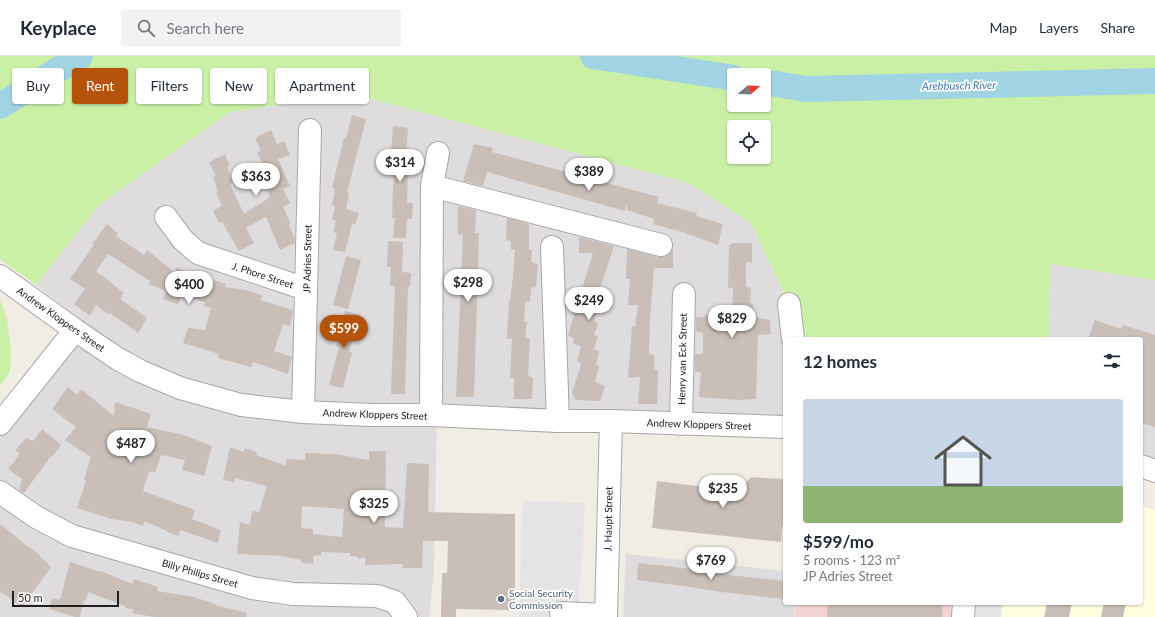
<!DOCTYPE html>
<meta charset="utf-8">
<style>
:root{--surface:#fff;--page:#f2f2f3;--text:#1f2937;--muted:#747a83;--line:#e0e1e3;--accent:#b45309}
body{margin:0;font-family:Lato,sans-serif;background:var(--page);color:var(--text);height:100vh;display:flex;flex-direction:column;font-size:15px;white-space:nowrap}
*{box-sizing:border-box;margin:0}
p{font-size:13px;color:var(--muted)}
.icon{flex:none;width:22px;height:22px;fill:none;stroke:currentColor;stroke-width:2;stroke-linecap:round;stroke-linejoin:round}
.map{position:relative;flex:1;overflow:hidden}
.details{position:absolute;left:783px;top:281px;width:360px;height:268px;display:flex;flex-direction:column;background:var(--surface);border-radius:4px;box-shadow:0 1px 3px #0004}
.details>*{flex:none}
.banner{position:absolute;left:12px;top:12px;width:380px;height:36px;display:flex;gap:8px}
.needle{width:26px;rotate:71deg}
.buttons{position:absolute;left:727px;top:12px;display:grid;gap:8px}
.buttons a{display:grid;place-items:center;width:44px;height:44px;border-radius:4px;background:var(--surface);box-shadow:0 1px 3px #0004;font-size:20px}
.scale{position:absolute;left:12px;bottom:10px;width:107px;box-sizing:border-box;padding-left:4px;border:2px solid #202020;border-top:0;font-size:11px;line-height:14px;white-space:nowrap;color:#202020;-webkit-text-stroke:3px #fff;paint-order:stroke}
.price{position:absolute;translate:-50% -34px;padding:0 9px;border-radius:14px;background:#fff;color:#222;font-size:13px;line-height:26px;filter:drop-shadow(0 1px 2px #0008)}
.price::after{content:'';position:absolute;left:50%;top:24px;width:12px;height:9px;margin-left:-6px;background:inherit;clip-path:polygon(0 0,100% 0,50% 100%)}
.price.active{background:var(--accent);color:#fff}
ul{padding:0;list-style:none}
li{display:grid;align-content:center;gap:8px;height:212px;padding:0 20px}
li+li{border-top:1px solid var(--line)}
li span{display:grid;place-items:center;height:124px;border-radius:4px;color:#555}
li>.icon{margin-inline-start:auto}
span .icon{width:72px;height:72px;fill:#fffc;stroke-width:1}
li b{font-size:17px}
h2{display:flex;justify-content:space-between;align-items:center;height:48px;padding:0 20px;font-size:17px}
.pill{padding:0 14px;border-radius:4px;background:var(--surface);box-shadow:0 1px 3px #0004;font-size:14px;line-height:36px}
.pill.active{background:var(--accent);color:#fff}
header{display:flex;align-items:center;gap:24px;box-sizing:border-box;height:56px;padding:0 20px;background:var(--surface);border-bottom:1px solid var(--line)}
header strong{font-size:19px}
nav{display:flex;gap:22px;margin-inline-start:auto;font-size:14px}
.search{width:280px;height:36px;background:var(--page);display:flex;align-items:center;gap:10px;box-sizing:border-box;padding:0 14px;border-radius:4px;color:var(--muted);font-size:15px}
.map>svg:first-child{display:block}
</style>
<header>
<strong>Keyplace</strong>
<div class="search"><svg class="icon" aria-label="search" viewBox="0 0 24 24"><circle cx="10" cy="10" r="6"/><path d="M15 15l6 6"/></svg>Search here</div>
<nav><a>Map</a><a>Layers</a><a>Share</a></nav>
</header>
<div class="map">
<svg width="1155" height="561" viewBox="0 0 1155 561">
<rect width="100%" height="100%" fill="#f1ede5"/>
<g fill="#dedcdc">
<polygon points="353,38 689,127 751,167 794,261 785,283 785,366 437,351 434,517 429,561 0,561 0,368 82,265 36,229 99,149 230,56"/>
<polygon points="1050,208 1155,224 1155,415 1141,410 1141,283 1049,283"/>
<polygon points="626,498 785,515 785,547 795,547 794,561 623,561"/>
</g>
<polygon fill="#f3d4d3" points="796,547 964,547 963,561 795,561"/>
<polygon fill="#ffffe0" points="1141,450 1155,454 1155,561 974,561 975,547 1141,547"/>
<g fill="#caf0a6" fill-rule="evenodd">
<path d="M0,0H1155V224L1050,208L1049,283H793L789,248L751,167L689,127L353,38L230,56L99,149L36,229L0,203ZM734,19H764V49H734ZM734,71H764V101H734Z"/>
<polygon points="0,243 7,264 11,292 10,316 0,330"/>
</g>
<g fill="#e4e4e4">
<polygon points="523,445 585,447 578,561 519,561"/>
<polygon points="975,547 1002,547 1001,561 974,561"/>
</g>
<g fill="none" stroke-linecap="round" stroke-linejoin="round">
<g stroke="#a1d4e3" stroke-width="26">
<polyline points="593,0 734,22"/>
<polyline points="764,26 806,33 1155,25"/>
<polyline points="0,50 80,0"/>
</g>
</g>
<g fill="#cabfb8" fill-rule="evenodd">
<polygon points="352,59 366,63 347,136 349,137 346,153 359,157 355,169 352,168 345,196 333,194 337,177 333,176 336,165 332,164 335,150 332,150 335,133 332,132 344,82 346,82"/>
<polygon points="393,70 408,72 405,112 408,112 407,147 413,147 412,163 407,163 406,182 393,182 395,162 392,162 394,108 390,108"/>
<polygon points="271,74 277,88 284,85 290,99 278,103 290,130 283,133 290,147 283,151 291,168 289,169 295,183 295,187 280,194 266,161 246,172 254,187 239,195 222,166 219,167 213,155 222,150 216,137 218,136 213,121 216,120 209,106 225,98 230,110 227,111 233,127 230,128 244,158 270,141 264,127 267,126 261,112 264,111 257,96 261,95 255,82"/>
<polygon points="474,88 493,92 492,96 659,141 657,147 697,157 696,160 723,168 718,189 674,173 674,174 653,168 654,163 627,154 627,146 625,155 487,116 483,130 463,125"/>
<polygon points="458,150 476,154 475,177 479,177 474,341 456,341 463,178 458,179"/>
<polygon points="507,162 529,168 529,194 532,194 531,206 538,208 536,231 531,232 530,245 525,246 524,265 527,266 525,281 530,283 528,320 533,322 532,343 514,343 514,322 510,322 512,283 507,283 509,245 510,245 513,221 515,193 511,194 511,185 506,184"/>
<polygon points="107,168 118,177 116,180 144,199 147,194 174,216 176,211 193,220 195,216 210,219 209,223 226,228 225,231 246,234 262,239 260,244 293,254 290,270 283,268 274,295 292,301 288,318 253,306 251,311 218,302 219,298 183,287 188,272 205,274 211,252 204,250 205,246 182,240 178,248 163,243 166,235 149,228 150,225 108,198 96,215 124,237 120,243 147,262 138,277 110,257 108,258 96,249 90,260 74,248 85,233 70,223 94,189 92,188"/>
<polygon points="579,181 614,190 594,251 598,253 594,265 598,267 594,279 598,280 594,293 599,295 596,309 599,310 595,326 605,330 600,345 576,344 572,337 581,308 577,305 581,290 573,288 574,282 568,279 593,197 579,197"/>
<polygon points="388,185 403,186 402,216 411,217 410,231 408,231 405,338 391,338 395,230 390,230 391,211 387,211"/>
<polygon points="731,187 752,187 752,207 746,206 746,231 751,232 750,247 753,247 754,261 770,264 771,278 758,279 756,343 738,344 699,341 701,316 695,316 695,298 703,298 703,277 696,275 696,261 704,262 705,259 732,258 733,232 728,232 729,189 731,189"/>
<polygon points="673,190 673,212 654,212 650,263 649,298 654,299 654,313 658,314 657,348 638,348 640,321 628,322 632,270 635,270 638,249 628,249 630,223 626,223 627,193 658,201 664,201 670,197"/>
<polygon points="346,200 361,204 348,253 333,249"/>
<polygon points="345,255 360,259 349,296 352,297 343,332 329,329 339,291 336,290"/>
<polygon points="1095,264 1121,273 1123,269 1155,279 1155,371 1141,367 1141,283 1088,283"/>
<polygon points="68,331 77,339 81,333 114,360 115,346 151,358 147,371 184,379 212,390 204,420 182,414 185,404 161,399 155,417 149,415 143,435 195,454 192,463 221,474 218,487 180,474 179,480 167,476 167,475 144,465 143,470 132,466 112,463 77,452 86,425 84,424 91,401 65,384 76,371 52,353"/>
<polygon points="42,373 61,389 52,401 51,400 24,437 19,434 22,423 8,413 20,398 15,394 26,382 33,385"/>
<path d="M230,391L244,396L245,392L257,396L256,399L286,410V403L305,404V397L336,398L369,404V395H386L385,471L403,472L407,407L429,408L428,456L515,458V554L456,553V561H441L442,517H447L448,485H423L422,512H403V508L365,509V501L359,503L358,501L350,500V497L321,496V499L313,500V508L301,507V504L282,500L237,498L240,466L250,469L252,455L259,456L267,430L235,422L234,426L223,424ZM302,450L344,453L342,481L313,478V473L301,472Z"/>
<polygon points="751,421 784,423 785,427 785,467 782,470 781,486 652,472 657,425 738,435"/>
<polygon points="0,468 31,493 32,492 51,511 22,551 0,535"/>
<polygon points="70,506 101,516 101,515 132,528 134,523 158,531 157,535 194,541 215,548 215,549 247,557 246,561 154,561 132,557 134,553 125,552 125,550 88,536 86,545 84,544 80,561 75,561 49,553 52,542 60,544"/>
<polygon points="638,507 700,514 700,516 785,525 784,543 722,536 683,530 637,524"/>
<polygon points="828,547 942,547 942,561 827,561"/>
<polygon points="1047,547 1072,547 1069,561 1044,561"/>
<polygon points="1104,547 1126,547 1123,561 1101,561"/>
</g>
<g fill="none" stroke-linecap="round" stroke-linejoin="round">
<defs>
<g id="minor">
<polyline points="432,130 661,189"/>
<polyline points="166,161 183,184 198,197 306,233"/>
<polyline points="552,191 558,365"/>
<polyline points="0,220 75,274 118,303 140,315 180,332 241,349 303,356 372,359 431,359 558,365 611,365 785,371"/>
<polyline points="789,248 793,283"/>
<polyline points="303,356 310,74"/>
<polyline points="431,359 432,130 438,97"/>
<polyline points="0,368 75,274"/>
<polyline points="681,368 684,238"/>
<polyline points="1141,410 1155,415"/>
<polyline points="0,436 36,461 72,480 252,532 293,538 377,540 395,546 406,561"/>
<polyline points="561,557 606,559"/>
<polyline points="606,561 611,365"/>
<polyline points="963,561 964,547"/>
</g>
</defs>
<use href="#minor" stroke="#a7a7a7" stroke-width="24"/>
<use href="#minor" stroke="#fff" stroke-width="22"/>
</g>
<circle fill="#5c6f8a" stroke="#fff" stroke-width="1.5" cx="501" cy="543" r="4"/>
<g text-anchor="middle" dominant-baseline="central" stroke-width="3.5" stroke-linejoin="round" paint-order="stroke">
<g font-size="10" fill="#202020" stroke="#fff">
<text transform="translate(307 203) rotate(-89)">JP Adries Street</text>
<text transform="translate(263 219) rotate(18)">J. Phore Street</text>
<text transform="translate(61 263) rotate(35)">Andrew Kloppers Street</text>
<text transform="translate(682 303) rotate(-89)">Henry van Eck Street</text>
<text transform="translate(375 358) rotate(2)">Andrew Kloppers Street</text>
<text transform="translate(699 368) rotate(2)">Andrew Kloppers Street</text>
<text transform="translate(608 463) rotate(-89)">J. Haupt Street</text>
<text transform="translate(200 517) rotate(16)">Billy Philips Street</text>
</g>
<g font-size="10" fill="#4e5e75" stroke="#fff" text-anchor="start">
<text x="509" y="537">Social Security<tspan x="509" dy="12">Commission</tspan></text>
</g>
<g font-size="11" font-style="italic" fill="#3f78b2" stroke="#fff">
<text transform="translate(959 29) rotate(-1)">Arebbusch River</text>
</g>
</g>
</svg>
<div class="buttons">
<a><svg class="needle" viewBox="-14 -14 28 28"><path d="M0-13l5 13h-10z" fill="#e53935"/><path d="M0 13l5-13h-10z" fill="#747a83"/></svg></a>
<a><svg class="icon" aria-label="locate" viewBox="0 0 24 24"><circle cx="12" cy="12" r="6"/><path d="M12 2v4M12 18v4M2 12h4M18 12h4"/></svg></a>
</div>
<div class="scale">50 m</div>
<b class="price" style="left:400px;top:127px">$314</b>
<b class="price" style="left:589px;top:136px">$389</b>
<b class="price" style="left:256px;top:141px">$363</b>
<b class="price" style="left:468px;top:247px">$298</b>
<b class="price" style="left:189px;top:249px">$400</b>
<b class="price" style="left:589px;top:265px">$249</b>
<b class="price" style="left:732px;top:283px">$829</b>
<b class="price active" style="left:344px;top:293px">$599</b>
<b class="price" style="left:131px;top:408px">$487</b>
<b class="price" style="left:723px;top:453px">$235</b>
<b class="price" style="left:374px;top:468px">$325</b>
<b class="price" style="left:711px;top:525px">$769</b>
<div class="banner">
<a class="pill">Buy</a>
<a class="pill active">Rent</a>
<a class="pill">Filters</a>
<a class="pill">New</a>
<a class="pill">Apartment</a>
</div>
<section class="details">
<h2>12 homes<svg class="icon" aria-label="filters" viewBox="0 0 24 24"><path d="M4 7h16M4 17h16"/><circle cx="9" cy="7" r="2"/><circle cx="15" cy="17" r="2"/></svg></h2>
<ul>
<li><span style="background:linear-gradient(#c9d6e8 70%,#8fb573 0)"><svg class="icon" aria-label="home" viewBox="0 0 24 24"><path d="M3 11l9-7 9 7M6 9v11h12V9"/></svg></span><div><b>$599/mo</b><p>5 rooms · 123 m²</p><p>JP Adries Street</p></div></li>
</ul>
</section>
</div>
